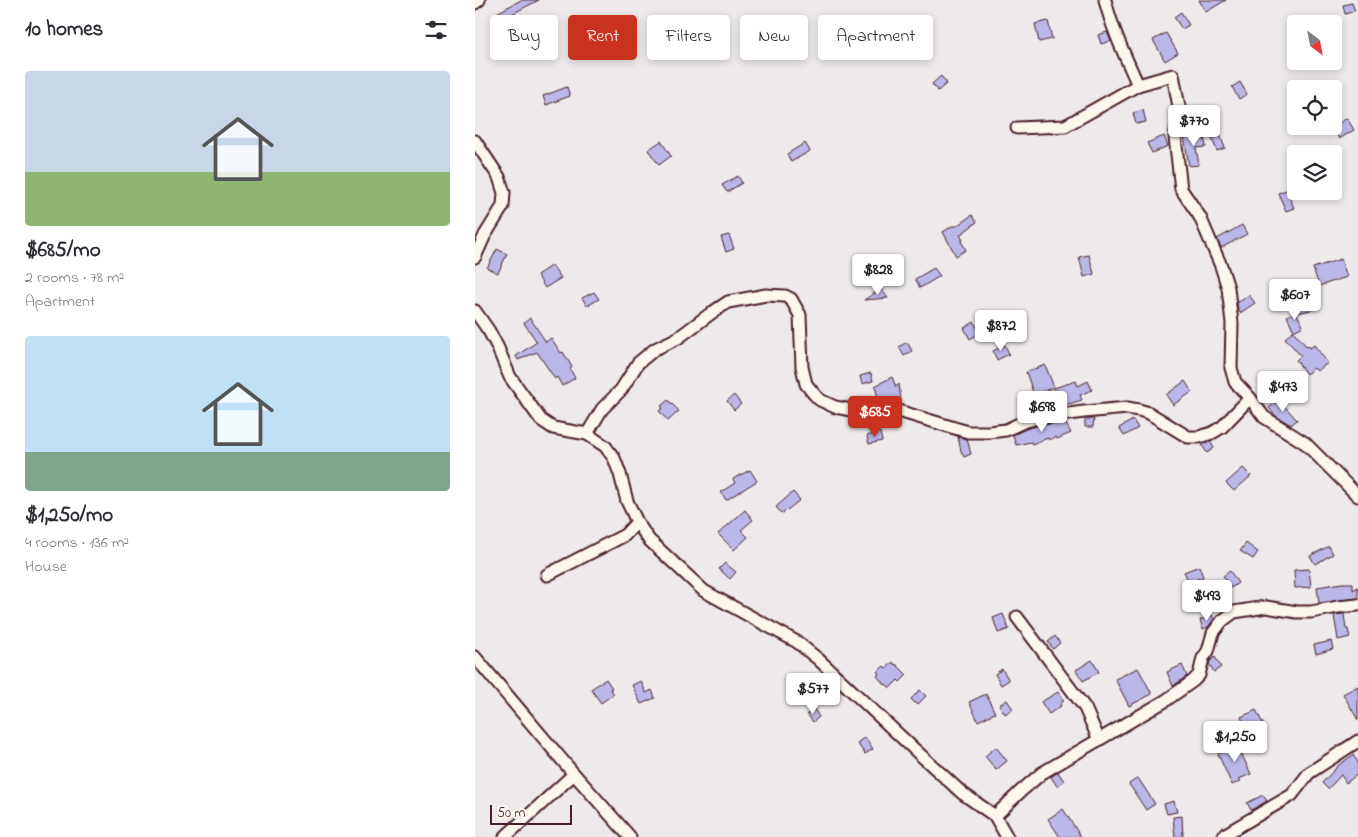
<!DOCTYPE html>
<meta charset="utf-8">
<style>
:root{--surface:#fff;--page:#f2f2f3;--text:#2b2b33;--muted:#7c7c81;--accent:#c8321e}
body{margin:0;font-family:"Indie Flower",sans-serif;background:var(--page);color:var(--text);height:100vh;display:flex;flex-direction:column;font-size:19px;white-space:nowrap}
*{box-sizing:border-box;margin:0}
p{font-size:16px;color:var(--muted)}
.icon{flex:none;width:28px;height:28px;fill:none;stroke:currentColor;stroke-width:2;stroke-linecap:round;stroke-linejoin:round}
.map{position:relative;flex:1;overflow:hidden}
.sheet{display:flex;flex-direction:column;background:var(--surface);width:475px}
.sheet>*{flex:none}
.hud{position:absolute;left:15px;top:15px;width:475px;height:45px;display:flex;gap:10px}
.needle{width:32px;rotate:148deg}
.buttons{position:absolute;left:812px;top:15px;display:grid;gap:10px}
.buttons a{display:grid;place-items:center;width:55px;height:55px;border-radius:5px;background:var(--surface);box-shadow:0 2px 8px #0003;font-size:25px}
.scale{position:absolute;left:15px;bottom:12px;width:82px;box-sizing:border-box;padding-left:5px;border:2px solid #4a1f2b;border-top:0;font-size:14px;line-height:18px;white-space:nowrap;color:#4a1f2b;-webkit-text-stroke:4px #fbf7ec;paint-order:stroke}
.price{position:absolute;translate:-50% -42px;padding:0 11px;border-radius:5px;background:#fff;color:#222;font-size:16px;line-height:32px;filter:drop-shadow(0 1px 2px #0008)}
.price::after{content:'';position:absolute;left:50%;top:30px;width:15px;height:11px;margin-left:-8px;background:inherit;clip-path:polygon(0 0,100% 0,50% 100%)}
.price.active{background:var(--accent);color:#fff}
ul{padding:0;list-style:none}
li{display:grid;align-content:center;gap:10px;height:265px;padding:0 25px}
li span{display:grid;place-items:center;height:155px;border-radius:5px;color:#555}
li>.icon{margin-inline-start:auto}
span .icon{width:90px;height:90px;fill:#fffc;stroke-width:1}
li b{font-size:21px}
h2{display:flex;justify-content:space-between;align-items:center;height:60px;padding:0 25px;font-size:21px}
.pill{padding:0 18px;border-radius:5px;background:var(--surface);box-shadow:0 2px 8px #0003;font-size:18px;line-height:45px}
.pill.active{background:var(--accent);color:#fff}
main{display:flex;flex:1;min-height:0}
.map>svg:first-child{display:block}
</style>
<main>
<section class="sheet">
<h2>10 homes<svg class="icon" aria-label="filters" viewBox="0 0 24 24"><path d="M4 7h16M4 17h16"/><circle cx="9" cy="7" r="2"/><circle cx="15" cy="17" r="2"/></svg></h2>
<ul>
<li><span style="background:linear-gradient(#c9d6e8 65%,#8fb573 0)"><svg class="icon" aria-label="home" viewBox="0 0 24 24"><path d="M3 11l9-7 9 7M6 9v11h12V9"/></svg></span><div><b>$685/mo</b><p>2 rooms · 78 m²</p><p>Apartment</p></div></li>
<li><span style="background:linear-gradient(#bfe0f5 75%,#7fa58c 0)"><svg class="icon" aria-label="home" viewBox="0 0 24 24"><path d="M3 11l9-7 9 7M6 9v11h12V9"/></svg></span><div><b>$1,250/mo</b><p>4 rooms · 136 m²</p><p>House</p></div></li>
</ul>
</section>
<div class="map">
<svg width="883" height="837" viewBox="0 0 883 837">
<rect width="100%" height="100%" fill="#eeeaeb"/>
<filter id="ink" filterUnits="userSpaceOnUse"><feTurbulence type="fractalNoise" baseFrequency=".02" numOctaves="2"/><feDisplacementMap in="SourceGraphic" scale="10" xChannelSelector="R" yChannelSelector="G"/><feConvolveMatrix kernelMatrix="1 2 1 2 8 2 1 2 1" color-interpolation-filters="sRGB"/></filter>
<g filter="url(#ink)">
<g fill="#bab7e9" stroke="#4a1f2b">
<polygon points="46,0 64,0 33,16 40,28 31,33 23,21 22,21 18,15"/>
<polygon points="724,0 751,0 731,12"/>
<polygon points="877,3 880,11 870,14 868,5"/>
<polygon points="706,12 714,25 707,29 699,17"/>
<polygon points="573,21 577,39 564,42 560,24"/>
<polygon points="632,32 636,41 626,44 623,35"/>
<polygon points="691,33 703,53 690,61 678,40"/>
<polygon points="466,76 472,83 463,91 457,84"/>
<polygon points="765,82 772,94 764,99 757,87"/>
<polygon points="92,87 95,96 71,105 68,96"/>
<polygon points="668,110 671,122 661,124 658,113"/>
<polygon points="872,118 879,130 864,139 858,127"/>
<polygon points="728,132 731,147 721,148 724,165 714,166 709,136"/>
<polygon points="745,135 750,148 742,151 737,139"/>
<polygon points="689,136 693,146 677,153 672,143"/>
<polygon points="186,141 196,156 184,165 173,150"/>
<polygon points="330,143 335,151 316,162 312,154"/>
<polygon points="263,176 267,183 252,192 247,185"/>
<polygon points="811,190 819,208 811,211 803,193"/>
<polygon points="497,215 502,222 485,235 488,240 486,241 491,250 481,256 468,232 479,225 480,227"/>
<polygon points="767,225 772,234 746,248 742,239"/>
<polygon points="254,235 259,249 251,252 246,237"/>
<polygon points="22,249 32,254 23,273 12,268"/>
<polygon points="614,255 619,274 609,277 604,257"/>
<polygon points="866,259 872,277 844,286 838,268"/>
<polygon points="77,265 86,278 70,288 62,275"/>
<polygon points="459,268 465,276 445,288 440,279"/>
<polygon points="839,287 844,308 823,313 818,293"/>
<polygon points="406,289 413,298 389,300"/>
<polygon points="119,292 124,299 112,306 107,298"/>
<polygon points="774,295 780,303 765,313 763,310 762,303"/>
<polygon points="821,312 828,326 819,331 812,316"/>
<polygon points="55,318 71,342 76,338 86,353 88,352 97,367 95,369 100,378 87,386 82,377 80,379 62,352 43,360 41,356 62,342 49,323"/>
<polygon points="499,322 505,333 495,339 489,328"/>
<polygon points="818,331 832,347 834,346 835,348 839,345 853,363 842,371 839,368 831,374 821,360 826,356 810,338"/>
<polygon points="432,342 437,351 429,356 424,347"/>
<polygon points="530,345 534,354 522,360 518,351"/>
<polygon points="570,365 579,387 559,395 551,372"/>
<polygon points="396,373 398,381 387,384 385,376"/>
<polygon points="417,377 421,387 424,384 426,401 417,402 417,398 404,402 400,386"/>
<polygon points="601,381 603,386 613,381 617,390 605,395 607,400 584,407 579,388"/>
<polygon points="710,381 717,392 698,405 691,395"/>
<polygon points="259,395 266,404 259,410 252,401"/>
<polygon points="193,400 204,411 193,421 184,411 188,408 186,406"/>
<polygon points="804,400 822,420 816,425 801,416 794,408"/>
<polygon points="610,419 619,419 618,427 610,427"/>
<polygon points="658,420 663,428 649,436 644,428"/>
<polygon points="590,422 596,433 582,439 581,437 574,440 573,438 557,444 556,442 541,445 538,435 551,429 565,425"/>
<polygon points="405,432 407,441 394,444 392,436"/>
<polygon points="483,437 492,439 496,454 489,457 486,451"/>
<polygon points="735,441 739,448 732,453 727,445"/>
<polygon points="768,468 776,476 759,491 751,483"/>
<polygon points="275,470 282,481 251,500 246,492 260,483 258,479"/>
<polygon points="318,492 325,500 307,514 301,507"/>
<polygon points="270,510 278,520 266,530 273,537 259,550 243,534"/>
<polygon points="771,543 783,552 778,559 765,551"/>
<polygon points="854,546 858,554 840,564 835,556"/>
<polygon points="250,563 261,572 255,579 244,569"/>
<polygon points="724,566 728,577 722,579 732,597 724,602 709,572"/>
<polygon points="834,569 836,587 820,588 819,570"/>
<polygon points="755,571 763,583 756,588 748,576"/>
<polygon points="867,583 878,583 878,590 883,587 883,598 844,603 842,587"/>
<polygon points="746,587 752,597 741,604 734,594"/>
<polygon points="528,614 534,629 523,633 518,618"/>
<polygon points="869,614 871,629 873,629 875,637 863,640 859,615"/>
<polygon points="737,615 739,619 733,627 728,629 725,620"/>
<polygon points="580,636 585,643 578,649 573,642"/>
<polygon points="856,641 858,649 841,654 839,645"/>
<polygon points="740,657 746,667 739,672 734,664 736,660"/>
<polygon points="617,660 624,672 608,681 601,670"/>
<polygon points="418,662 420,665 421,664 432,675 425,682 423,680 415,688 411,684 410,685 402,676 404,674 402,672 409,666 411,668"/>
<polygon points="707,665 712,676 698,686 692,672"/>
<polygon points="663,668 677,694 654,706 640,679"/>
<polygon points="527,669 534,680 526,685 520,674"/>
<polygon points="131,679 137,688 135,689 139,694 126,703 116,689"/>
<polygon points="166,681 171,693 177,690 180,698 166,704 157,685"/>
<polygon points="883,686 883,720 868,694"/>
<polygon points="445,690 451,696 442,705 436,699"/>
<polygon points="583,692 589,701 585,704 586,706 574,714 566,702"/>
<polygon points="511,694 520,713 503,721 494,702"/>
<polygon points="532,700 538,709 530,714 524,705"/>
<polygon points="339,709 344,717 338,722 332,714"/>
<polygon points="781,710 791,730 776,738 766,717"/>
<polygon points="390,737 398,749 390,754 382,743"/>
<polygon points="772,741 775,750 766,753 776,774 764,779 766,781 757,785 743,754"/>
<polygon points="521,747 532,761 521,770 510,756"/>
<polygon points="878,755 883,762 883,774 871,783 866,775 853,789 847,783 861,768 861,767"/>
<polygon points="583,772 589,781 582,786 576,777"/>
<polygon points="663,778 680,804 671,810 654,784"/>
<polygon points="788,795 792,801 776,810 772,803"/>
<polygon points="699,801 702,812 692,814 689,804"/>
<polygon points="588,809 606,837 585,837 573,819"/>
<polygon points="707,816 708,837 700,837 698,817"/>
</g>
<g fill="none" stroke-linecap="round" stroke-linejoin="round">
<defs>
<g id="minor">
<path d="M630,0C637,29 651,58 663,85L698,75L705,112L700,137L706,189L725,217L746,266L753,288L757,323L756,368L760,382L775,398L789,417L830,443L883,496"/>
<polyline points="0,3 4,0"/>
<polyline points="542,128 590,126 663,85"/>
<polyline points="0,141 24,177 29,193 28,206 10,235 0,257"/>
<polyline points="0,311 14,331 22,346 35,377 66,420 78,428 112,434 130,446 139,458 145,474 152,501 162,522 174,540 229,591 322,642 343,659 439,749 487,793 520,816 532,837"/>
<polyline points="112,434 127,409 146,390 163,363 180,349 203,338 235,314 253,302 291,295 310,296 316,299 325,315 327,367 331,384 339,394 345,400 360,407 382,411 420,410 493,432 514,432 531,430 548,422 563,418 609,412 652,408 664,410 674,413 713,437 724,437 737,433 747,427 775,398"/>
<polyline points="72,575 150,535 162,522"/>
<polyline points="542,617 610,708 624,740"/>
<polyline points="0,657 99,774 155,837"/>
<polyline points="520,816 546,791 567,773 690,701 718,681 724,675 728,658 733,651 738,633 747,621 759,612 791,607 822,612 836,612 863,607 883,605"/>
<polyline points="749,835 817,795 834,773 883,741"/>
<polyline points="30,837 99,774"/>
</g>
</defs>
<use href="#minor" stroke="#4a1f2b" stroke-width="15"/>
<use href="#minor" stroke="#fbf7ec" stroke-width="11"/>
</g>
</g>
</svg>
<div class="buttons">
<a><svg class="needle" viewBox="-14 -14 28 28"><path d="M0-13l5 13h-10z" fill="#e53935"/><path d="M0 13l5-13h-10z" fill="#7c7c81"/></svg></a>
<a><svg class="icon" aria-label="locate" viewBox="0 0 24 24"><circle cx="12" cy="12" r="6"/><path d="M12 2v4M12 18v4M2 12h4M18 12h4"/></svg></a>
<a><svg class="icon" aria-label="layers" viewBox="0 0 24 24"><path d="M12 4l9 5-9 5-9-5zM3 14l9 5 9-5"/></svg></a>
</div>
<div class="scale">50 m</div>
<b class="price" style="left:719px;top:147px">$770</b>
<b class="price" style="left:403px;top:296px">$828</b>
<b class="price" style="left:820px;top:321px">$607</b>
<b class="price" style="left:526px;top:352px">$872</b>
<b class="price" style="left:808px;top:413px">$473</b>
<b class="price" style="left:567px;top:433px">$698</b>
<b class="price active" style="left:400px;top:438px">$685</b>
<b class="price" style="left:732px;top:622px">$493</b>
<b class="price" style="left:338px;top:715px">$577</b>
<b class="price" style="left:760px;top:763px">$1,250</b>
<div class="hud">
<a class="pill">Buy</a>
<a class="pill active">Rent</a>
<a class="pill">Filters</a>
<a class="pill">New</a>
<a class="pill">Apartment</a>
</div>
</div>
</main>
